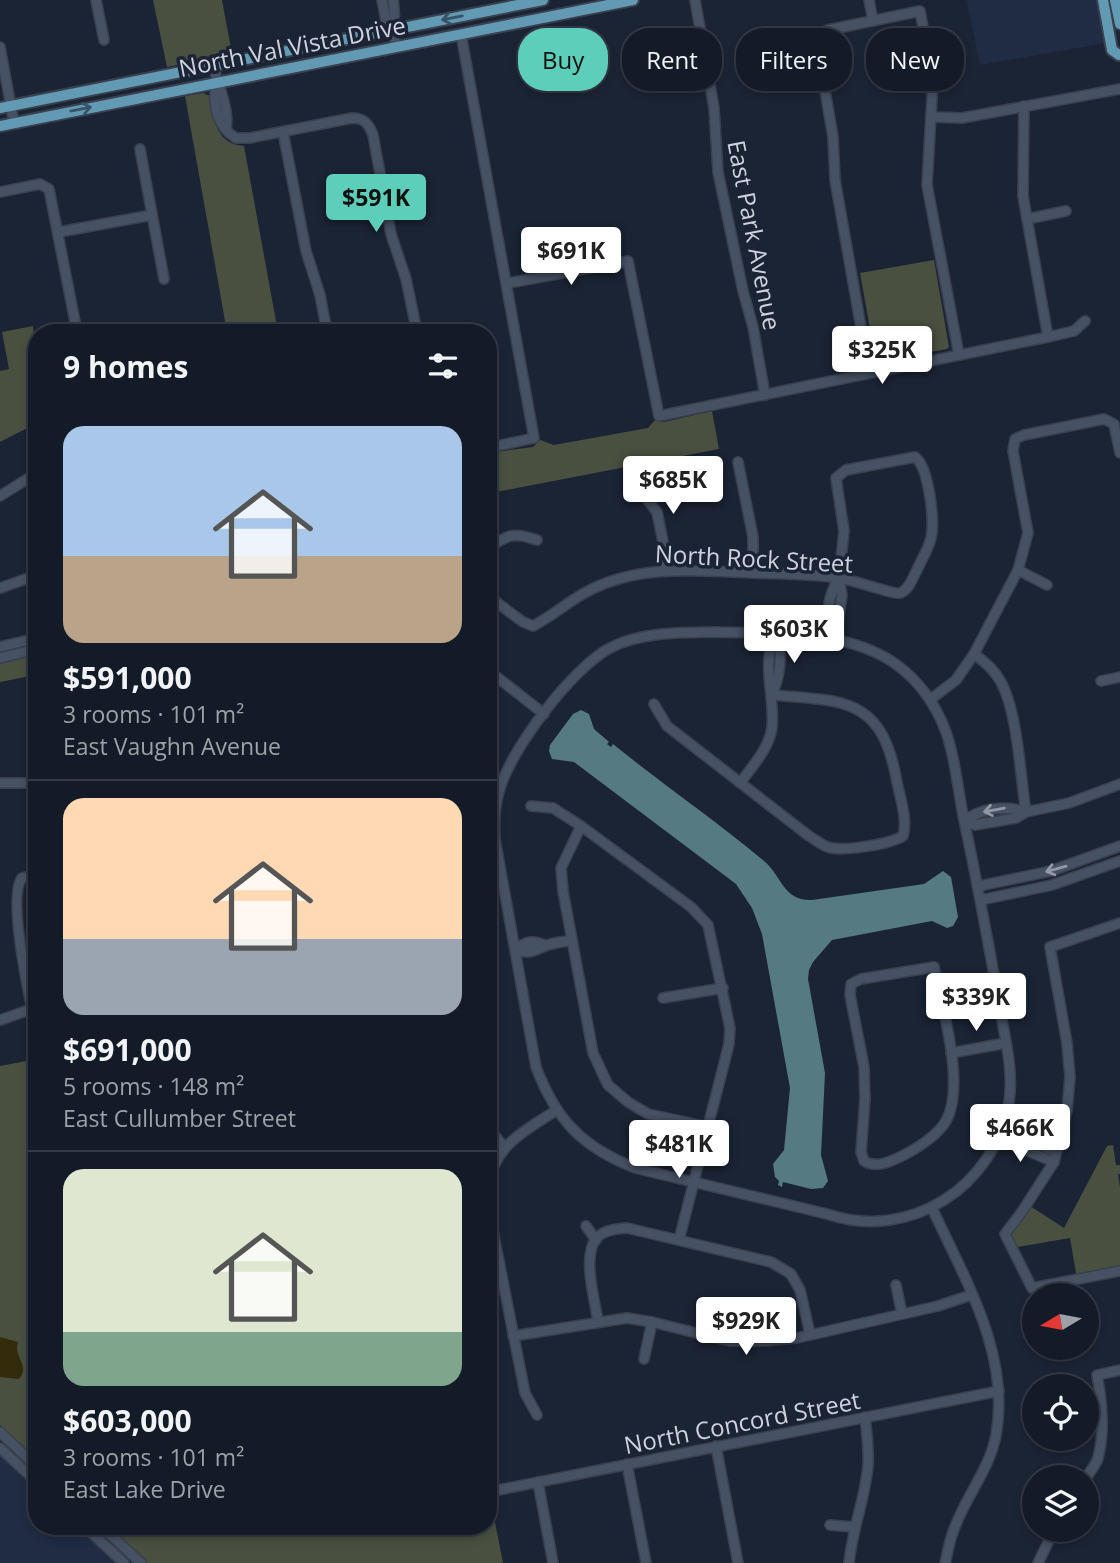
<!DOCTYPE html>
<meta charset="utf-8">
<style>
:root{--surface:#141b28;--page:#212834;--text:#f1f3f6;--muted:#9da1a8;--line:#333945;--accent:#5dceb9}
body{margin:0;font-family:"Open Sans",sans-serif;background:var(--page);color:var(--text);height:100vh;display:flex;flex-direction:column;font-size:26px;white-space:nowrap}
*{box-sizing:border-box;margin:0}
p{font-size:23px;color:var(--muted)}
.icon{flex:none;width:38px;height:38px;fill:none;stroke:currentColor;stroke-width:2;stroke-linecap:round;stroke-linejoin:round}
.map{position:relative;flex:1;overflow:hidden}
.details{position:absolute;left:28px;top:324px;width:469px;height:1211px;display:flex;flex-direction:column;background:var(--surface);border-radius:28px;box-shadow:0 4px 10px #0003,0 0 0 2px var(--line)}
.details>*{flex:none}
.hud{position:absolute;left:518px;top:28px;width:497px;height:63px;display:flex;gap:14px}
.needle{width:46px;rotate:260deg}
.fabs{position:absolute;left:1022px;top:1283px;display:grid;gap:14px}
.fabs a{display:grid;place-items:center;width:77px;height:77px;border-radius:50%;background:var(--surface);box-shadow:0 4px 10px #0003,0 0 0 2px var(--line);font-size:35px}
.price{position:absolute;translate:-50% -60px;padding:0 16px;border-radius:7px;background:#fff;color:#222;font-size:23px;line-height:46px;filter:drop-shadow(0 2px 4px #0008)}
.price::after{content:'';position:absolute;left:50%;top:42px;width:21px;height:16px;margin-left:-10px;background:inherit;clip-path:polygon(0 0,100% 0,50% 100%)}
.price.on{background:var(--accent);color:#111}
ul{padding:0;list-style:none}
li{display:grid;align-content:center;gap:14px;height:371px;padding:0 35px}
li+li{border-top:2px solid var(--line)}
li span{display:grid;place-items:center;height:217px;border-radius:21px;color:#555}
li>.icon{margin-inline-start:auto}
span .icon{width:126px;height:126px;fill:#fffc;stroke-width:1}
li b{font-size:30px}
h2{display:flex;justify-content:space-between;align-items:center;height:84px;padding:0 35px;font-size:30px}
.chip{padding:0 24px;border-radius:28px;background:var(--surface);box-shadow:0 4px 10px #0003,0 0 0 2px var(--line);font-size:24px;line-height:63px}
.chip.on{background:var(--accent);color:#111}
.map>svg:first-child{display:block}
</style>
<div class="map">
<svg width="1120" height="1563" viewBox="0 0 1120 1563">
<rect width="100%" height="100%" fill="#1b2435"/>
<g fill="#202c43">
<polygon points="967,0 1097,0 1105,43 980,65"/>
<polygon points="0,1454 37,1488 37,1526 78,1526 118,1563 0,1563"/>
</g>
<g fill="#4a5040">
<polygon points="153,0 222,0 232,54 167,67"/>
<path d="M203,93L210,96C214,119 215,144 244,146L278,332H227L185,96Z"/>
<polygon points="934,260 949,347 947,349 876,362 860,273"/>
<polygon points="33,326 37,377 37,423 0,442 0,371 9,369 2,332"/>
<polygon points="712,411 719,449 491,493 488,453 533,447 540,440 554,445 648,428 656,419 664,422"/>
<polygon points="37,644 37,672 25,677 0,682 0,655"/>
<polygon points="37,1059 37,1462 0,1425 0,1066"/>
<polygon points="1113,1145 1116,1165 1120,1165 1120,1174 1118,1174 1120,1187 1120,1271 1077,1279 1070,1238 1012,1248 1005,1234 1027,1204 1064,1228 1107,1146"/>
<polygon points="488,1487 503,1563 146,1563 105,1526 488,1526"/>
</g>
<path fill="#332b0a" d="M0,1337L18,1342C13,1358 31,1365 19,1379L0,1377Z"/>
<path fill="#557a81" d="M581,710L589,714L594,729L609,742L607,744L611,747L613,744C662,784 715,820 764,861C782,876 783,901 812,900L924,884L943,871L951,877L958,917L953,926L947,928L932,921L832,940L813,962L809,970L808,979L825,1073L821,1155L828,1181L823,1188L811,1189L783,1182L782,1187L778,1185L779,1181L775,1177L773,1164L784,1150L790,1088L762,934L752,908L736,884L574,762L552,759L549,751L550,745L573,714Z"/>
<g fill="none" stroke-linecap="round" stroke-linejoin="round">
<defs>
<g id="minor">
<polyline points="96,0 104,40"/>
<polyline points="382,0 386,21 393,30"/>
<path d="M393,0C396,17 393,30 396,47"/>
<polyline points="695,0 714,108 718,172 743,291 753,327 765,395"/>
<polyline points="869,0 873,21"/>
<polyline points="461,34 534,438 488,448"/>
<polyline points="0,47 14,123"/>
<path d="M213,65C218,86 230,109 226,130"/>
<path d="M217,82C211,103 217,127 236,138H250L352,118C364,118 369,124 373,135L391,234L406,279L417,332"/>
<polyline points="1024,106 1023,196 1048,337"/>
<polyline points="932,117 962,118 1120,89"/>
<polyline points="283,132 306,251 320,295 327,332"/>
<polyline points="140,149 164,279"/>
<polyline points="0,192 40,184 49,189 77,332"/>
<polyline points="1027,219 1066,211"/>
<polyline points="59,232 152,215"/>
<polyline points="508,283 628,261 659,416 1048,337 1074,331 1085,321"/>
<polyline points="869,373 835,180 833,137 816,38 820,33 828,30 920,11 933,80 927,185 959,355"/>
<polyline points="738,462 753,537 753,573"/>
<polyline points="632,480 657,512 663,542 666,570"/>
<polyline points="0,496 37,473"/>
<path d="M488,548C509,534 514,532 537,540"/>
<polyline points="1018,570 1047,585"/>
<polyline points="0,588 37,575"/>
<path d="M488,596L523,622L533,626C554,615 571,599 592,589C643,564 699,571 754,573C782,574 811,574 839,578C851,579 894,595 900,593C909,590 912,579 916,572C921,561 928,550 931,538C935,522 929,467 915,457L846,470L836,478L844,531L839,578L842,595L837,630L830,639"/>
<path d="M717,632C775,634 848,629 897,665C920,682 936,705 946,732C956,760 958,792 964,820C977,881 988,941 999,1003C1004,1035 1014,1069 1009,1102C995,1187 909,1242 827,1214L635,1168C582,1147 556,1120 536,1067L495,839C494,823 494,808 499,792C509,751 574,665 612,647C644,631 683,633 717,632Z"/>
<path d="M830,639C823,621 829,593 839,578"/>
<polyline points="0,647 37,638"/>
<path d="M974,654C984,661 995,671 1001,682C1018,714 1020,775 1026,812"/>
<polyline points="0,658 37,649"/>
<polyline points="488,670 544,714"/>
<polyline points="1101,681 1120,677"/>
<path d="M771,695C780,680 784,650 775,635"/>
<polyline points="931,699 956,680 974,654 1018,570 1028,533 1013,451 1015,439 1024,435 1104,419 1114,424 1120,453"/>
<path d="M654,704L667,726L809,836C815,839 821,845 828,847C842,852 891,844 903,836C908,820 900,798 897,782C882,697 845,701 771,695"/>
<polyline points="0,783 37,783"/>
<path d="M740,783C752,767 770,747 772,727C775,696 761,664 775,635"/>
<polyline points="531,806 553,808 581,826 691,907 708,925 730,1028 729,1044 679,1240"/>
<path d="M1026,812C1007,805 980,808 965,821L975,825L1016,818L1026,812L1069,803L1120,784"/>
<polyline points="581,826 561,868 563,891 593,1053 608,1085 628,1102 648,1114 709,1127"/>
<polyline points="979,886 1051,871 1120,846"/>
<polyline points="981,900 1052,885 1120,861"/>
<polyline points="1120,923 1050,947 1067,1043 1070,1077 1067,1111 1054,1162 1021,1213 1005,1234 1032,1288 1120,1271"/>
<path d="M515,950C531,955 535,949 548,945C556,942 564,942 572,940"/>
<path d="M515,950C526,941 532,940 545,945"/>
<path d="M934,967C942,1007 966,1085 946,1121C937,1136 919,1147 904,1155C892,1161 876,1169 864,1161L861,1152L865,1099L864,1067L850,995L851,984L861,979Z"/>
<polyline points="663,998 723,988"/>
<path d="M32,1009C27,985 8,895 22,878L37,874"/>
<polyline points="0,1020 35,1008"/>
<polyline points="951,1053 1006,1043"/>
<polyline points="488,1127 504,1147"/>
<polyline points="1001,1130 1056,1152"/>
<polyline points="999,1139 1054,1162"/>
<path d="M488,1188C493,1146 524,1131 557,1110"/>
<polyline points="488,1206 525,1393 537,1415"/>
<path d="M932,1208C964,1278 1011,1354 996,1435C990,1469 964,1499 953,1532C949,1542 948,1553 945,1563"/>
<polyline points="586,1226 596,1240"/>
<polyline points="896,1285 902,1314"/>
<path d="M598,1322C595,1300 582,1257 596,1239C603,1230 616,1229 627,1228L771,1262L791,1274L800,1290L810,1334"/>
<polyline points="513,1336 627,1318 652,1322 729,1341 766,1341 797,1338 938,1306 971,1295"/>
<polyline points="644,1359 652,1322"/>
<polyline points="0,1432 37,1467"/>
<polyline points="716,1446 738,1563"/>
<polyline points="0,1448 37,1482"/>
<polyline points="627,1464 646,1563"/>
<path d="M1087,1477C1090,1471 1096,1465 1098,1458C1105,1432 1102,1401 1097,1375L1120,1370"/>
<polyline points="538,1482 553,1563"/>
<polyline points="493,1491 999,1391"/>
<polyline points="830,1525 854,1527"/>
<polyline points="84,1526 124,1563"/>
<polyline points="101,1526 141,1563"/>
<path d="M849,1563C852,1530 865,1499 868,1466C869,1450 867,1434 865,1417"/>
<polyline points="1038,1563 1054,1530"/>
</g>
<g id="major">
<polyline points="1103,0 1112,50 1119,55"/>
<polyline points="1115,0 1120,24"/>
<polyline points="0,108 543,0"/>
<polyline points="0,126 633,0"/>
</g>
</defs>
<use href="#minor" stroke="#39404e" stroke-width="12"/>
<use href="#major" stroke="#39404e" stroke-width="14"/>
<use href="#minor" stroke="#465164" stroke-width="9"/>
<use href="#major" stroke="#639ab3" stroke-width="10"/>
</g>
<defs><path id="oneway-shaft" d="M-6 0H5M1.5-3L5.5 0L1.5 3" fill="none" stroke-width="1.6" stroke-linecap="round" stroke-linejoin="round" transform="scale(1.75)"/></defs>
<g stroke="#385367">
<use href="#oneway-shaft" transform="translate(452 18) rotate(169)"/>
<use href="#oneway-shaft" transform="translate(81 109) rotate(-11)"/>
</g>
<g stroke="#9098a7">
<use href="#oneway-shaft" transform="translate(994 810) rotate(170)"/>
<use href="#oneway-shaft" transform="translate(1056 869) rotate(164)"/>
</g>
<g text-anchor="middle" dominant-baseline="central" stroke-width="7" stroke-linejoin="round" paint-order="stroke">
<g font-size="24" fill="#ccd3de" stroke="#1b2435">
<text transform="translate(292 46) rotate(-11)">North Val Vista Drive</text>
<text transform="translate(755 235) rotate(79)">East Park Avenue</text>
<text transform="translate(754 558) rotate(3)">North Rock Street</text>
<text transform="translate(742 1422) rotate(-11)">North Concord Street</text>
</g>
</g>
</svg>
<div class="fabs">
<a><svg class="needle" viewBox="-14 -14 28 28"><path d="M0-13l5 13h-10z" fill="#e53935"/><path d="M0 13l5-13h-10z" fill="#9da1a8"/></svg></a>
<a><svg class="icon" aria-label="locate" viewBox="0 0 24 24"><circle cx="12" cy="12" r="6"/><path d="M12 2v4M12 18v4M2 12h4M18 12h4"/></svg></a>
<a><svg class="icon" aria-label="layers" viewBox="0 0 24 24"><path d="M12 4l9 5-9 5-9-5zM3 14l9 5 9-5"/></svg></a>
</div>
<b class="price on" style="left:376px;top:234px">$591K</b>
<b class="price" style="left:571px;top:287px">$691K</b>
<b class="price" style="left:882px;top:386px">$325K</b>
<b class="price" style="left:673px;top:516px">$685K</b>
<b class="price" style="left:794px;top:665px">$603K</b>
<b class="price" style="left:976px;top:1033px">$339K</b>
<b class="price" style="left:1020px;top:1164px">$466K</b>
<b class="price" style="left:679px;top:1180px">$481K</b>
<b class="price" style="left:746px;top:1357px">$929K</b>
<div class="hud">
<a class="chip on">Buy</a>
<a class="chip">Rent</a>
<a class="chip">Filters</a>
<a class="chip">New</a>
</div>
<section class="details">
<h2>9 homes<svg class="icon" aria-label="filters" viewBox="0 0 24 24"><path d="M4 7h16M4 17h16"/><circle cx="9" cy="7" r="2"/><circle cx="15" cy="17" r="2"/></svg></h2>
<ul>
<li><span style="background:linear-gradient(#a9c7e8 60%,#b9a48a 0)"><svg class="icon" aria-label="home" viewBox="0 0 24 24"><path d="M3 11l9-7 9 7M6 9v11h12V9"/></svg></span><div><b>$591,000</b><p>3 rooms · 101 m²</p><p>East Vaughn Avenue</p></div></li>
<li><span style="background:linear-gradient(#ffd9b3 65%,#9aa5b1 0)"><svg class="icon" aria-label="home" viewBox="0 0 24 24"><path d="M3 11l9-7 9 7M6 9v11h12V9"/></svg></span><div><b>$691,000</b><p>5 rooms · 148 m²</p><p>East Cullumber Street</p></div></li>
<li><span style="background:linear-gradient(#dfe7d0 75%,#7fa58c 0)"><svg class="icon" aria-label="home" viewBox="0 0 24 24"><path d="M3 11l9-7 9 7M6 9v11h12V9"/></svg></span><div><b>$603,000</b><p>3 rooms · 101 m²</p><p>East Lake Drive</p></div></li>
</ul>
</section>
</div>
